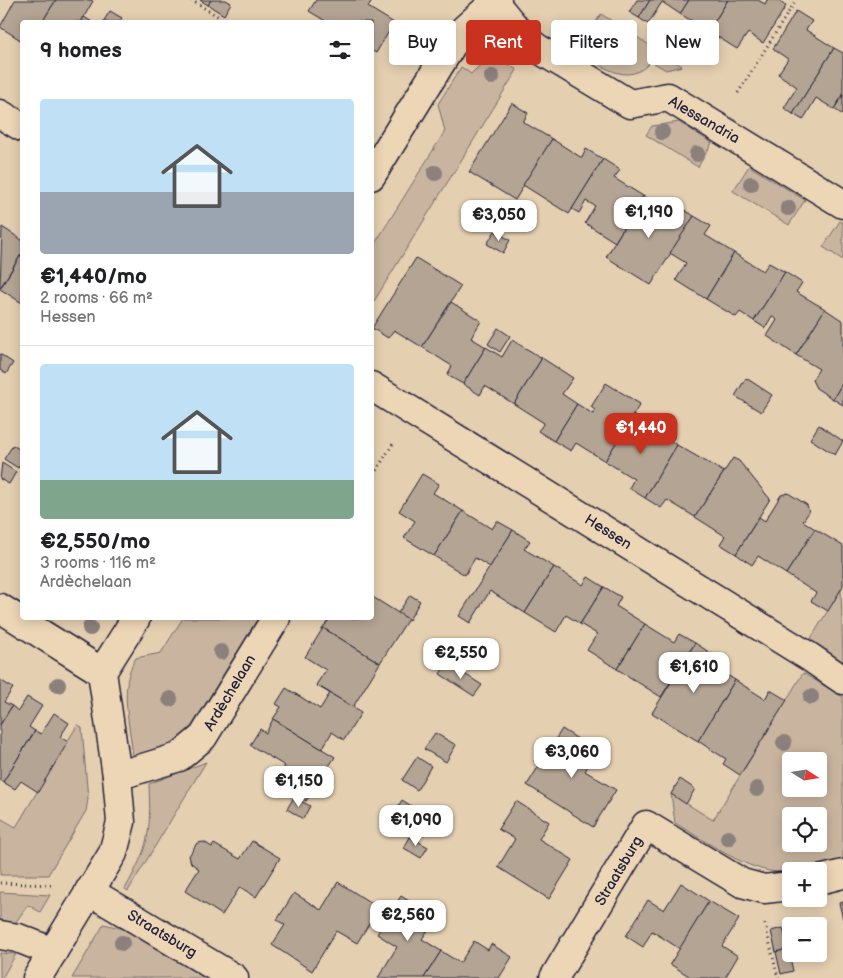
<!DOCTYPE html>
<meta charset="utf-8">
<style>
:root{--surface:#fff;--page:#f2f2f2;--text:#202124;--muted:#757577;--line:#e0e0e0;--accent:#c8321e}
body{margin:0;font-family:"Balsamiq Sans",sans-serif;background:var(--page);color:var(--text);height:100vh;display:flex;flex-direction:column;font-size:19px;white-space:nowrap}
*{box-sizing:border-box;margin:0}
p{font-size:16px;color:var(--muted)}
.icon{flex:none;width:28px;height:28px;fill:none;stroke:currentColor;stroke-width:2;stroke-linecap:round;stroke-linejoin:round}
.map{position:relative;flex:1;overflow:hidden}
.drawer{position:absolute;left:20px;top:20px;width:354px;height:600px;display:flex;flex-direction:column;background:var(--surface);border-radius:5px;box-shadow:0 2px 12px #0003}
.drawer>*{flex:none}
.guide{position:absolute;left:389px;top:20px;width:379px;height:45px;display:flex;gap:10px}
.needle{width:32px;rotate:102deg}
.fabs{position:absolute;left:782px;top:752px;display:grid;gap:10px}
.fabs a{display:grid;place-items:center;width:45px;height:45px;border-radius:5px;background:var(--surface);box-shadow:0 2px 12px #0003;font-size:25px}
.price{position:absolute;translate:-50% -42px;padding:0 11px;border-radius:10px;background:#fff;color:#222;font-size:16px;line-height:32px;filter:drop-shadow(0 1px 2px #0008)}
.price::after{content:'';position:absolute;left:50%;top:30px;width:15px;height:11px;margin-left:-8px;background:inherit;clip-path:polygon(0 0,100% 0,50% 100%)}
.price.active{background:var(--accent);color:#fff}
ul{padding:0;list-style:none}
li{display:grid;align-content:center;gap:10px;height:265px;padding:0 20px}
li+li{border-top:1px solid var(--line)}
li span{display:grid;place-items:center;height:155px;border-radius:5px;color:#555}
li>.icon{margin-inline-start:auto}
span .icon{width:90px;height:90px;fill:#fffc;stroke-width:1}
li b{font-size:21px}
h2{display:flex;justify-content:space-between;align-items:center;height:60px;padding:0 20px;font-size:21px}
.pill{padding:0 18px;border-radius:5px;background:var(--surface);box-shadow:0 2px 12px #0003;font-size:18px;line-height:45px}
.pill.active{background:var(--accent);color:#fff}
.map>svg:first-child{display:block}
</style>
<div class="map">
<svg width="843" height="978" viewBox="0 0 843 978">
<rect width="100%" height="100%" fill="#e5cfb1"/>
<filter id="ink" filterUnits="userSpaceOnUse"><feTurbulence type="fractalNoise" baseFrequency=".02" numOctaves="2"/><feDisplacementMap in="SourceGraphic" scale="10" xChannelSelector="R" yChannelSelector="G"/><feConvolveMatrix kernelMatrix="1 2 1 2 8 2 1 2 1" color-interpolation-filters="sRGB"/></filter>
<g filter="url(#ink)">
<g fill="#c9b59f" stroke="#766c6d" fill-rule="evenodd">
<path d="M601,14L682,66L666,70L651,61C628,89 601,65 578,51Z"/>
<polygon points="488,61 508,64 517,70 371,306 371,250 445,131 438,104 461,67 471,74 479,66"/>
<polygon points="679,122 712,143 698,167 646,135 652,126"/>
<polygon points="749,166 805,200 789,225 733,191"/>
<polygon points="840,221 843,223 843,260 823,247"/>
<polygon points="841,589 843,662 840,666 828,658 828,651 810,640"/>
<path d="M183,618H258L191,727L175,743L133,756C130,725 118,685 136,658L161,653Z"/>
<path d="M803,673L843,697V859C824,863 802,871 782,872C748,873 705,840 675,823L671,794L713,820ZM791,761H819V789H791ZM791,816H819V844H791Z"/>
<polygon points="78,724 82,728 88,799 86,811 48,875 0,875 0,818 16,827"/>
<path d="M206,762L128,891L125,889C149,846 151,834 149,784Z"/>
<polygon points="0,892 50,895 40,912 28,905 15,923 0,920"/>
<polygon points="104,924 124,929 205,978 72,978"/>
<polygon points="0,953 16,954 2,978 0,978"/>
</g>
<g fill="#b4a493" stroke="#22223b">
<polygon points="15,0 56,0 42,22 22,22 22,41 0,27"/>
<polygon points="56,0 91,0 93,1 81,22 42,22"/>
<polygon points="200,0 211,0 208,5"/>
<polygon points="211,0 226,0 231,3 224,15 208,5"/>
<polygon points="316,0 372,0 368,7 394,23 376,53 371,50 371,22 327,22 309,11"/>
<polygon points="637,0 650,0 639,18 629,12"/>
<polygon points="650,0 689,0 680,14 662,2 648,24 639,18"/>
<polygon points="689,0 728,0 695,53 686,47 699,25 680,14"/>
<polygon points="728,0 758,0 765,4 767,0 777,0 786,6 763,43 748,33 737,49 718,37 705,59 695,53"/>
<polygon points="110,11 122,18 119,22 103,22"/>
<polygon points="796,11 812,21 806,30 834,48 793,114 784,108 797,87 778,74 788,59 773,49"/>
<polygon points="84,17 92,22 81,22"/>
<polygon points="834,48 843,53 843,95 834,109 816,98 803,120 793,114"/>
<polygon points="843,95 843,115 834,109"/>
<polygon points="512,103 528,113 523,122 552,139 515,200 469,172"/>
<polygon points="552,139 582,158 586,149 603,159 569,214 523,185"/>
<polygon points="603,159 620,170 614,178 643,196 615,242 585,223 595,206 586,201 579,213 572,209"/>
<polygon points="643,196 672,215 678,206 694,216 651,285 606,257"/>
<polygon points="694,216 711,226 705,235 734,253 706,299 676,280 686,263 670,253"/>
<polygon points="2,227 22,240 22,253 0,288"/>
<polygon points="495,231 510,240 503,253 487,244"/>
<polygon points="22,253 22,303 0,289"/>
<polygon points="734,253 763,271 769,263 785,272 754,321 740,312 736,317 706,299"/>
<polygon points="416,258 461,286 422,347 394,330 388,338 372,328"/>
<polygon points="785,272 802,283 796,292 825,309 796,355 767,336 777,320 772,316 765,328 754,321"/>
<polygon points="451,302 481,321 471,338 486,347 463,384 447,375 452,366 422,347"/>
<polygon points="825,309 843,321 843,382 833,399 816,388 812,380 819,369 796,355"/>
<polygon points="498,328 510,336 500,352 488,344"/>
<polygon points="512,340 542,358 514,404 485,386 480,395 463,384 486,347 502,357"/>
<polygon points="0,354 13,363 6,374 0,370"/>
<polygon points="542,358 573,378 562,394 577,404 554,441 538,431 544,423 514,404"/>
<polygon points="746,378 772,395 761,412 735,396"/>
<polygon points="843,382 843,405 833,399"/>
<polygon points="606,383 640,404 605,461 576,443 571,451 554,441 577,404 593,414 595,410 591,407"/>
<polygon points="633,415 677,445 645,498 629,488 634,479 605,461"/>
<polygon points="819,425 843,441 835,455 810,439"/>
<polygon points="13,445 20,450 22,462 18,468 4,459"/>
<polygon points="677,445 724,472 695,517 667,500 661,508 645,498"/>
<polygon points="733,458 739,461 770,499 736,554 720,544 725,536 695,517"/>
<polygon points="2,463 16,472 9,484 0,479"/>
<polygon points="422,474 439,484 433,493 463,511 434,556 404,538 415,521 399,511"/>
<polygon points="788,493 807,505 809,512 803,521 815,529 786,574 758,556 752,565 736,554 759,517 765,521 781,495"/>
<polygon points="463,511 492,529 497,521 513,530 490,567 475,558 465,575 434,556"/>
<polygon points="815,529 843,546 843,586 828,611 811,601 816,593 786,574"/>
<polygon points="513,530 530,541 524,549 554,567 525,613 490,591 470,623 459,616"/>
<polygon points="554,567 583,585 588,577 604,587 580,624 566,615 556,632 525,613"/>
<polygon points="604,587 621,597 616,606 645,624 617,669 587,650 597,634 580,624"/>
<polygon points="410,595 420,601 409,620 398,613"/>
<polygon points="371,596 408,619 380,663 323,628 330,618 371,618"/>
<polygon points="645,624 674,642 679,634 695,643 661,697 617,669"/>
<polygon points="323,628 380,663 353,707 316,685 326,670 305,657"/>
<polygon points="695,643 712,654 707,662 735,680 698,741 652,713"/>
<polygon points="447,663 482,685 474,696 440,674"/>
<polygon points="0,680 13,688 4,702 12,706 0,725"/>
<polygon points="735,680 765,699 770,690 787,700 740,775 723,764 726,759 698,741"/>
<polygon points="316,685 353,707 361,713 344,740 332,732 322,749 273,719 281,707 276,704 286,688 320,709 330,693"/>
<polygon points="27,697 42,706 29,727 35,731 3,782 0,780 0,725 12,706 18,711"/>
<polygon points="54,713 69,723 60,737 68,742 38,792 21,781 15,789 3,782 35,731 41,734"/>
<polygon points="273,719 335,757 306,801 275,782 285,766 250,745 260,729 266,733"/>
<polygon points="562,729 597,751 585,771 616,790 593,827 527,785"/>
<polygon points="435,733 456,745 446,762 424,749"/>
<polygon points="417,757 431,766 417,790 402,780"/>
<polygon points="680,779 695,789 686,804 671,794"/>
<polygon points="294,797 310,806 303,819 287,809"/>
<polygon points="402,800 416,809 404,830 389,821"/>
<polygon points="516,801 549,822 539,839 573,860 549,899 498,867 515,839 498,829"/>
<polygon points="410,837 428,847 421,858 404,848"/>
<polygon points="252,841 280,858 256,897 240,887 222,915 185,891 199,869 191,863 189,856 197,843 204,842 212,847 214,844 240,859"/>
<polygon points="338,882 379,908 357,943 336,931 312,971 272,945 285,925 277,920 294,893 321,910"/>
<polygon points="681,883 709,901 680,949 652,931 643,947 626,936 648,900 664,910"/>
<polygon points="401,896 436,918 422,939 441,951 424,978 378,978 397,947 377,934"/>
<polygon points="709,901 739,919 722,946 738,956 725,978 692,978 670,964"/>
<polygon points="843,902 843,919 839,903"/>
<polygon points="783,928 788,949 776,952 771,931"/>
<polygon points="474,941 488,950 491,944 512,957 499,978 424,978 441,951 460,963"/>
<polygon points="788,949 793,971 781,974 776,952"/>
</g>
<g fill="none" stroke-linecap="round" stroke-linejoin="round">
<defs>
<g id="minor">
<polyline points="494,2 522,36 537,48 630,104 668,97 843,204"/>
<polyline points="0,114 22,127"/>
<polyline points="371,176 458,35 497,0"/>
<polyline points="371,386 808,656 843,680"/>
<polyline points="0,608 102,672"/>
<polyline points="117,776 179,757 203,737 276,618"/>
<polyline points="819,880 843,874"/>
<polyline points="89,891 234,978"/>
<polyline points="0,935 18,938 53,952"/>
<polyline points="37,978 113,853 121,822 117,776 102,672 136,618"/>
<polyline points="554,978 646,825 742,883 764,889 791,886"/>
</g>
</defs>
<use href="#minor" stroke="#22223b" stroke-width="31"/>
<g stroke="#22223b" stroke-width="3" stroke-dasharray="1 4" stroke-linecap="butt">
<polyline points="191,0 219,17"/>
<polyline points="738,93 796,0"/>
<polyline points="371,479 394,442"/>
<polyline points="0,883 52,885"/>
<polyline points="765,924 778,978"/>
</g>
<use href="#minor" stroke="#edd6b6" stroke-width="28"/>
</g>
<g fill="#8c807b">
<circle cx="611" cy="52" r="8"/>
<circle cx="492" cy="77" r="8"/>
<circle cx="662" cy="132" r="8"/>
<circle cx="697" cy="154" r="8"/>
<circle cx="435" cy="173" r="8"/>
<circle cx="751" cy="184" r="8"/>
<circle cx="788" cy="208" r="8"/>
<circle cx="90" cy="628" r="8"/>
<circle cx="221" cy="652" r="8"/>
<circle cx="58" cy="685" r="8"/>
<circle cx="811" cy="697" r="8"/>
<circle cx="170" cy="699" r="8"/>
<circle cx="784" cy="743" r="8"/>
<circle cx="757" cy="789" r="8"/>
<circle cx="728" cy="838" r="8"/>
<circle cx="122" cy="943" r="8"/>
</g>
</g>
<g text-anchor="middle" dominant-baseline="central" stroke-width="4.5" stroke-linejoin="round" paint-order="stroke">
<g font-size="15" fill="#22223b" stroke="#edd6b6">
<text transform="translate(704 120) rotate(30)">Alessandria</text>
<text transform="translate(608 532) rotate(32)">Hessen</text>
<text transform="translate(230 693) rotate(-59)">Ardèchelaan</text>
<text transform="translate(619 871) rotate(-59)">Straatsburg</text>
<text transform="translate(162 934) rotate(31)">Straatsburg</text>
</g>
</g>
</svg>
<div class="fabs">
<a><svg class="needle" viewBox="-14 -14 28 28"><path d="M0-13l5 13h-10z" fill="#e53935"/><path d="M0 13l5-13h-10z" fill="#757577"/></svg></a>
<a><svg class="icon" aria-label="locate" viewBox="0 0 24 24"><circle cx="12" cy="12" r="6"/><path d="M12 2v4M12 18v4M2 12h4M18 12h4"/></svg></a>
<a>+</a>
<a>−</a>
</div>
<b class="price" style="left:649px;top:239px">€1,190</b>
<b class="price" style="left:499px;top:242px">€3,050</b>
<b class="price active" style="left:641px;top:455px">€1,440</b>
<b class="price" style="left:461px;top:680px">€2,550</b>
<b class="price" style="left:694px;top:694px">€1,610</b>
<b class="price" style="left:572px;top:779px">€3,060</b>
<b class="price" style="left:299px;top:808px">€1,150</b>
<b class="price" style="left:416px;top:847px">€1,090</b>
<b class="price" style="left:408px;top:942px">€2,560</b>
<div class="guide">
<a class="pill">Buy</a>
<a class="pill active">Rent</a>
<a class="pill">Filters</a>
<a class="pill">New</a>
</div>
<section class="drawer">
<h2>9 homes<svg class="icon" aria-label="filters" viewBox="0 0 24 24"><path d="M4 7h16M4 17h16"/><circle cx="9" cy="7" r="2"/><circle cx="15" cy="17" r="2"/></svg></h2>
<ul>
<li><span style="background:linear-gradient(#bfe0f5 60%,#9aa5b1 0)"><svg class="icon" aria-label="home" viewBox="0 0 24 24"><path d="M3 11l9-7 9 7M6 9v11h12V9"/></svg></span><div><b>€1,440/mo</b><p>2 rooms · 66 m²</p><p>Hessen</p></div></li>
<li><span style="background:linear-gradient(#bfe0f5 75%,#7fa58c 0)"><svg class="icon" aria-label="home" viewBox="0 0 24 24"><path d="M3 11l9-7 9 7M6 9v11h12V9"/></svg></span><div><b>€2,550/mo</b><p>3 rooms · 116 m²</p><p>Ardèchelaan</p></div></li>
</ul>
</section>
</div>
